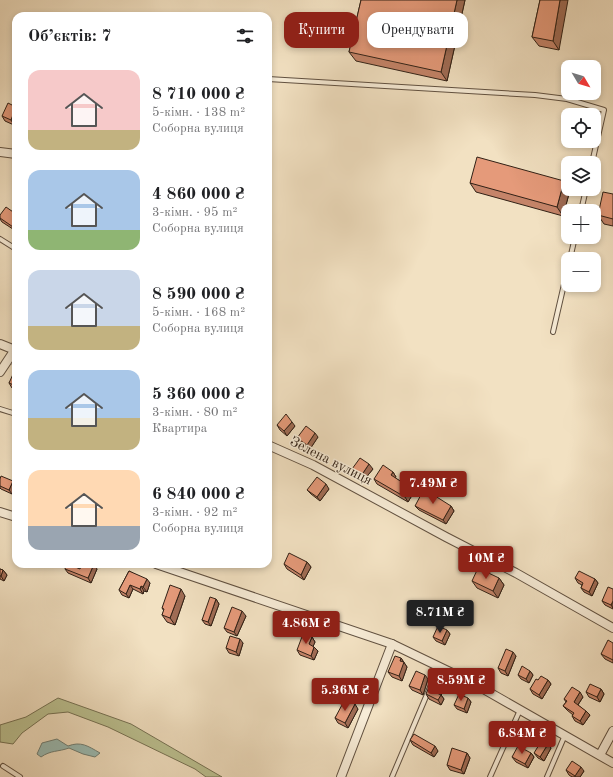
<!DOCTYPE html>
<html lang="uk">
<meta charset="utf-8">
<style>
:root{--surface:#fff;--page:#f2f2f2;--text:#202124;--muted:#757577;--accent:#8f2418}
body{margin:0;font-family:"Old Standard TT",serif;background:var(--page);color:var(--text);height:100vh;display:flex;flex-direction:column;font-size:15px;white-space:nowrap}
*{box-sizing:border-box;margin:0}
p{font-size:13px;color:var(--muted)}
.icon{flex:none;width:22px;height:22px;fill:none;stroke:currentColor;stroke-width:2;stroke-linecap:round;stroke-linejoin:round}
.map{position:relative;flex:1;overflow:hidden}
.panel{position:absolute;left:12px;top:12px;width:260px;height:556px;display:flex;flex-direction:column;background:var(--surface);border-radius:12px;box-shadow:0 2px 6px #0003}
.panel>*{flex:none}
.hud{position:absolute;left:284px;top:12px;width:269px;height:36px;display:flex;gap:8px}
.needle{width:26px;rotate:128deg}
.controls{position:absolute;left:561px;top:60px;display:grid;gap:8px}
.controls a{display:grid;place-items:center;width:40px;height:40px;border-radius:8px;background:var(--surface);box-shadow:0 2px 6px #0003;font-size:20px}
.price{position:absolute;translate:-50% -34px;padding:0 9px;border-radius:4px;background:var(--accent);color:#fff;font-size:13px;line-height:26px;filter:drop-shadow(0 1px 2px #0008)}
.price::after{content:'';position:absolute;left:50%;top:24px;width:12px;height:9px;margin-left:-6px;background:inherit;clip-path:polygon(0 0,100% 0,50% 100%)}
.price.selected{background:#222;color:#fff}
ul{padding:0;list-style:none}
li{display:flex;align-items:center;gap:12px;height:100px;padding:0 16px}
li span{display:grid;place-items:center;flex:none;width:112px;height:80px;border-radius:12px;color:#555}
li>.icon{margin-inline-start:auto}
span .icon{width:48px;height:48px;fill:#fffc;stroke-width:1}
li b{font-size:17px}
h2{display:flex;justify-content:space-between;align-items:center;height:48px;padding:0 16px;font-size:17px}
.pill{padding:0 14px;border-radius:12px;background:var(--surface);box-shadow:0 2px 6px #0003;font-size:14px;line-height:36px}
.pill.selected{background:var(--accent);color:#fff}
.map>svg:first-child{display:block}
</style>
<div class="map">
<svg width="613" height="777" viewBox="0 0 613 777">
<rect width="100%" height="100%" fill="#f2e1c2"/>
<filter id="stains"><feTurbulence type="fractalNoise" baseFrequency=".005" numOctaves="4"/><feColorMatrix values="0 0 0 0 .2 0 0 0 0 .09 0 0 0 0 .02 0 0 0 .5 -.17"/></filter>
<radialGradient id="worn" r=".72"><stop offset=".6" stop-color="#630" stop-opacity="0"/><stop offset="1" stop-color="#630" stop-opacity=".3"/></radialGradient>
<polygon fill="#bcc292" stroke="#767254" points="58,698 131,724 222,777 206,777 195,769 108,727 68,712 48,714 22,733 13,744 0,742 0,725 26,717"/>
<path fill="#9bbdb5" stroke="#717f75" d="M57,739L68,746C81,741 88,746 100,753L95,757L83,754L69,748C58,752 51,750 41,757L37,754L42,743Z"/>
<g fill="none" stroke-linecap="round" stroke-linejoin="round">
<defs>
<g id="lane">
<polyline points="268,79 535,95 567,99 604,110 592,163"/>
<polyline points="581,211 586,189"/>
<polyline points="0,239 16,249"/>
<polyline points="570,259 575,237"/>
<polyline points="553,332 568,267"/>
<polyline points="0,409 16,414"/>
<polyline points="3,766 20,777"/>
<polyline points="392,777 439,666"/>
<polyline points="490,777 520,710"/>
<polyline points="547,777 565,735"/>
</g>
<g id="street">
<polyline points="0,152 16,154"/>
<polyline points="0,344 15,350"/>
<polyline points="0,372 16,348"/>
<polyline points="268,445 313,465 446,537 516,573 613,628"/>
<polyline points="0,512 16,517"/>
<polyline points="156,564 392,644 473,683 613,763"/>
<polyline points="600,755 613,731"/>
<polyline points="341,777 392,644"/>
</g>
</defs>
<use href="#lane" stroke="#615141" stroke-width="6"/>
<use href="#street" stroke="#615141" stroke-width="10"/>
<use href="#lane" stroke="#f7ecd7" stroke-width="4"/>
<use href="#street" stroke="#f7ecd7" stroke-width="8"/>
</g>
<g fill="#c58469" stroke="#312116">
<polygon points="361,0 465,0 447,81 356,61 349,52"/>
<polygon points="540,0 559,50 539,46 532,37"/>
<polygon points="16,107 16,120 14,125 5,121 2,116"/>
<polygon points="470,183 570,190 563,216 476,192"/>
<polygon points="613,194 613,226 604,224 598,215"/>
<polygon points="16,214 16,231 2,222 0,219 0,215"/>
<polygon points="16,373 16,389 12,388 9,383"/>
<polygon points="277,425 295,426 287,436 280,430"/>
<polygon points="318,437 310,449 301,443 297,438"/>
<polygon points="16,440 16,458 13,454"/>
<polygon points="352,469 373,469 364,480 355,474"/>
<polygon points="393,472 396,477 395,478 411,488 414,492 408,502 377,484 374,479"/>
<polygon points="0,479 16,485 12,494 1,489 0,488"/>
<polygon points="329,489 320,501 311,494 307,490"/>
<polygon points="415,506 451,506 454,511 446,524 419,510"/>
<polygon points="307,562 311,567 304,580 287,569 284,564"/>
<polygon points="52,564 60,564 59,567"/>
<polygon points="0,569 3,570 7,575 4,581 0,579"/>
<polygon points="65,569 97,569 91,583 68,573"/>
<polygon points="129,571 150,583 147,592 144,591 143,594 133,589 129,598 122,595 119,590"/>
<polygon points="499,578 504,585 498,598 477,588 472,581"/>
<polygon points="575,578 595,579 598,583 592,596 584,592 581,588 582,585 578,583"/>
<polygon points="613,589 613,609 605,605 602,601"/>
<polygon points="185,596 175,625 167,622 162,615 164,611 162,608"/>
<polygon points="216,599 219,604 211,626 205,624 202,620"/>
<polygon points="246,616 237,636 227,632 224,628"/>
<polygon points="447,630 450,634 445,645 436,641 433,637"/>
<polygon points="312,637 315,642 313,646 318,651 314,660 300,655 297,650"/>
<polygon points="243,643 239,656 229,653 226,648"/>
<polygon points="613,643 613,663 605,659 601,654"/>
<polygon points="516,656 508,676 501,673 498,668"/>
<polygon points="401,658 407,667 402,681 392,677 388,672"/>
<polygon points="530,671 533,675 529,683 521,679 518,675"/>
<polygon points="428,679 423,695 412,690 409,686"/>
<polygon points="538,680 548,680 551,684 542,699 533,694 530,689"/>
<polygon points="437,686 441,690 440,691 442,694 441,695 444,699 441,705 429,699 426,694"/>
<polygon points="601,689 604,694 600,702 589,697 586,692"/>
<polygon points="583,697 578,705 590,715 583,725 575,721 572,716 573,715 567,710 563,706 566,702 564,699"/>
<polygon points="468,698 471,702 467,713 457,709 454,705"/>
<polygon points="346,704 358,709 348,728 338,723 335,718"/>
<polygon points="410,740 438,751 434,757 413,745"/>
<polygon points="548,744 551,748 544,761 538,758 534,753"/>
<polygon points="467,753 470,758 464,774 450,770 447,765"/>
<polygon points="531,753 534,757 528,768 516,762 512,757"/>
<polygon points="566,770 584,771 580,777 572,777 569,775"/>
</g>
<g fill="#a06c55" stroke="#312116">
<polygon points="457,0 465,0 447,81 441,72"/>
<polygon points="560,0 568,0 559,50 553,41"/>
<polygon points="16,108 16,120 14,125 11,120"/>
<polygon points="564,181 568,186 568,189 570,190 563,216 557,207"/>
<polygon points="292,422 295,426 287,436 284,431"/>
<polygon points="315,433 318,437 310,449 307,445"/>
<polygon points="369,464 373,469 364,480 361,476"/>
<polygon points="393,472 396,477 394,480 391,475"/>
<polygon points="13,481 16,486 12,494 9,490"/>
<polygon points="326,484 329,489 320,501 317,497"/>
<polygon points="411,488 414,492 408,502 405,497"/>
<polygon points="451,506 454,511 446,524 443,520"/>
<polygon points="307,562 311,567 304,580 301,575"/>
<polygon points="56,564 60,564 59,567"/>
<polygon points="94,564 97,569 91,583 88,578"/>
<polygon points="3,570 7,575 4,581 1,576"/>
<polygon points="499,578 504,585 498,598 493,591"/>
<polygon points="147,579 150,583 147,592 143,587"/>
<polygon points="595,579 598,583 592,596 589,592"/>
<polygon points="130,585 133,589 129,598 126,594"/>
<polygon points="141,586 144,591 143,594 140,589"/>
<polygon points="181,589 185,596 175,625 170,618"/>
<polygon points="216,599 219,604 211,626 208,622"/>
<polygon points="613,601 613,608 611,605"/>
<polygon points="242,611 246,616 237,636 234,632"/>
<polygon points="447,630 450,634 445,645 442,641"/>
<polygon points="312,637 315,642 312,649 309,644"/>
<polygon points="240,639 243,643 239,656 236,652"/>
<polygon points="314,647 318,651 314,660 311,656"/>
<polygon points="513,652 516,656 508,676 505,671"/>
<polygon points="401,658 407,667 402,681 399,676 400,661"/>
<polygon points="530,671 533,675 529,683 526,679"/>
<polygon points="425,675 428,679 423,695 420,690"/>
<polygon points="548,680 551,684 542,699 539,695"/>
<polygon points="437,686 441,690 440,691 442,694 441,695 444,699 441,705 438,700 436,688"/>
<polygon points="601,689 604,694 600,702 597,697"/>
<polygon points="580,692 583,697 577,706 574,702"/>
<polygon points="468,698 471,702 467,713 464,709"/>
<polygon points="355,704 358,709 348,728 345,723"/>
<polygon points="586,711 590,715 583,725 580,721"/>
<polygon points="548,744 551,748 544,761 540,757"/>
<polygon points="435,746 438,751 434,757 431,753"/>
<polygon points="467,753 470,758 464,774 461,770"/>
<polygon points="531,753 534,757 528,768 525,764"/>
<polygon points="581,767 584,771 580,777 575,777 575,776"/>
</g>
<g fill="#e59a7a" stroke="#312116">
<polygon points="361,0 457,0 441,72 349,52"/>
<polygon points="540,0 560,0 553,41 532,37"/>
<polygon points="8,103 16,107 11,120 2,116"/>
<polygon points="477,157 564,181 557,207 470,183"/>
<polygon points="603,192 613,194 613,219 598,215"/>
<polygon points="6,207 16,214 16,229 0,218 0,215"/>
<polygon points="15,360 16,360 16,368 12,365"/>
<polygon points="14,372 16,373 16,386 9,383"/>
<polygon points="286,414 292,422 284,431 277,425"/>
<polygon points="306,426 315,433 307,445 297,438"/>
<polygon points="16,440 16,455 13,454"/>
<polygon points="360,458 369,464 361,476 352,469"/>
<polygon points="383,465 393,472 391,475 411,488 405,497 374,479"/>
<polygon points="1,476 13,481 9,490 0,486 0,479"/>
<polygon points="317,477 326,484 317,497 307,490"/>
<polygon points="424,489 451,506 443,520 415,506"/>
<polygon points="289,553 307,562 301,575 284,564"/>
<polygon points="66,564 68,564 80,569 82,564 94,564 88,578 65,569"/>
<polygon points="478,568 499,578 493,591 472,581"/>
<polygon points="0,569 3,570 1,576 0,576"/>
<polygon points="129,571 147,579 143,587 141,586 140,589 130,585 126,594 119,590"/>
<polygon points="579,571 595,579 589,592 581,588 583,583 575,578"/>
<polygon points="170,585 181,589 170,618 162,615 164,609 162,608"/>
<polygon points="608,587 613,589 613,601 611,605 602,601"/>
<polygon points="210,597 216,599 208,622 202,620"/>
<polygon points="232,607 242,611 234,632 224,628"/>
<polygon points="438,626 447,630 442,641 433,637"/>
<polygon points="303,634 312,637 309,644 314,647 311,656 297,650"/>
<polygon points="230,636 240,639 236,652 226,648"/>
<polygon points="608,640 613,643 613,660 601,654"/>
<polygon points="506,649 513,652 505,671 498,668"/>
<polygon points="395,656 401,658 400,661 404,662 399,676 388,672"/>
<polygon points="522,666 530,671 526,679 518,675"/>
<polygon points="416,671 425,675 420,690 409,686"/>
<polygon points="541,676 548,680 539,695 530,689 536,679 538,680"/>
<polygon points="431,682 437,686 436,688 439,689 437,693 441,695 438,700 426,694"/>
<polygon points="590,684 601,689 597,697 586,692"/>
<polygon points="572,687 580,692 574,702 586,711 580,721 572,716 574,713 563,706 567,701 564,699"/>
<polygon points="459,694 468,698 464,709 454,705"/>
<polygon points="348,701 355,704 345,723 335,718 343,703 346,704"/>
<polygon points="414,734 435,746 431,753 410,740"/>
<polygon points="542,740 548,744 540,757 534,753"/>
<polygon points="518,746 531,753 525,764 512,757"/>
<polygon points="452,748 467,753 461,770 447,765"/>
<polygon points="572,761 581,767 575,776 566,770"/>
</g>
<g text-anchor="middle" dominant-baseline="central" stroke-width="3" stroke-linejoin="round" paint-order="stroke">
<g font-size="14" fill="#312116" stroke="#f7ecd7">
<text transform="translate(331 461) rotate(27)">Зелена вулиця</text>
</g>
</g>
<rect width="100%" height="100%" filter="url(#stains)"/>
<rect width="100%" height="100%" fill="url(#worn)"/>
</svg>
<div class="controls">
<a><svg class="needle" viewBox="-14 -14 28 28"><path d="M0-13l5 13h-10z" fill="#e53935"/><path d="M0 13l5-13h-10z" fill="#757577"/></svg></a>
<a><svg class="icon" aria-label="locate" viewBox="0 0 24 24"><circle cx="12" cy="12" r="6"/><path d="M12 2v4M12 18v4M2 12h4M18 12h4"/></svg></a>
<a><svg class="icon" aria-label="layers" viewBox="0 0 24 24"><path d="M12 4l9 5-9 5-9-5zM3 14l9 5 9-5"/></svg></a>
<a>+</a>
<a>−</a>
</div>
<b class="price" style="left:433px;top:505px">7.49M ₴</b>
<b class="price" style="left:486px;top:580px">10M ₴</b>
<b class="price selected" style="left:440px;top:634px">8.71M ₴</b>
<b class="price" style="left:306px;top:645px">4.86M ₴</b>
<b class="price" style="left:461px;top:702px">8.59M ₴</b>
<b class="price" style="left:345px;top:712px">5.36M ₴</b>
<b class="price" style="left:522px;top:755px">6.84M ₴</b>
<div class="hud">
<a class="pill selected">Купити</a>
<a class="pill">Орендувати</a>
</div>
<section class="panel">
<h2>Об’єктів: 7<svg class="icon" aria-label="filters" viewBox="0 0 24 24"><path d="M4 7h16M4 17h16"/><circle cx="9" cy="7" r="2"/><circle cx="15" cy="17" r="2"/></svg></h2>
<ul>
<li><span style="background:linear-gradient(#f6c9c9 75%,#c2b280 0)"><svg class="icon" aria-label="home" viewBox="0 0 24 24"><path d="M3 11l9-7 9 7M6 9v11h12V9"/></svg></span><div><b>8 710 000 ₴</b><p>5-кімн. · 138 m²</p><p>Соборна вулиця</p></div></li>
<li><span style="background:linear-gradient(#a9c7e8 75%,#8fb573 0)"><svg class="icon" aria-label="home" viewBox="0 0 24 24"><path d="M3 11l9-7 9 7M6 9v11h12V9"/></svg></span><div><b>4 860 000 ₴</b><p>3-кімн. · 95 m²</p><p>Соборна вулиця</p></div></li>
<li><span style="background:linear-gradient(#c9d6e8 70%,#c2b280 0)"><svg class="icon" aria-label="home" viewBox="0 0 24 24"><path d="M3 11l9-7 9 7M6 9v11h12V9"/></svg></span><div><b>8 590 000 ₴</b><p>5-кімн. · 168 m²</p><p>Соборна вулиця</p></div></li>
<li><span style="background:linear-gradient(#a9c7e8 60%,#c2b280 0)"><svg class="icon" aria-label="home" viewBox="0 0 24 24"><path d="M3 11l9-7 9 7M6 9v11h12V9"/></svg></span><div><b>5 360 000 ₴</b><p>3-кімн. · 80 m²</p><p>Квартира</p></div></li>
<li><span style="background:linear-gradient(#ffd9b3 70%,#9aa5b1 0)"><svg class="icon" aria-label="home" viewBox="0 0 24 24"><path d="M3 11l9-7 9 7M6 9v11h12V9"/></svg></span><div><b>6 840 000 ₴</b><p>3-кімн. · 92 m²</p><p>Соборна вулиця</p></div></li>
</ul>
</section>
</div>
